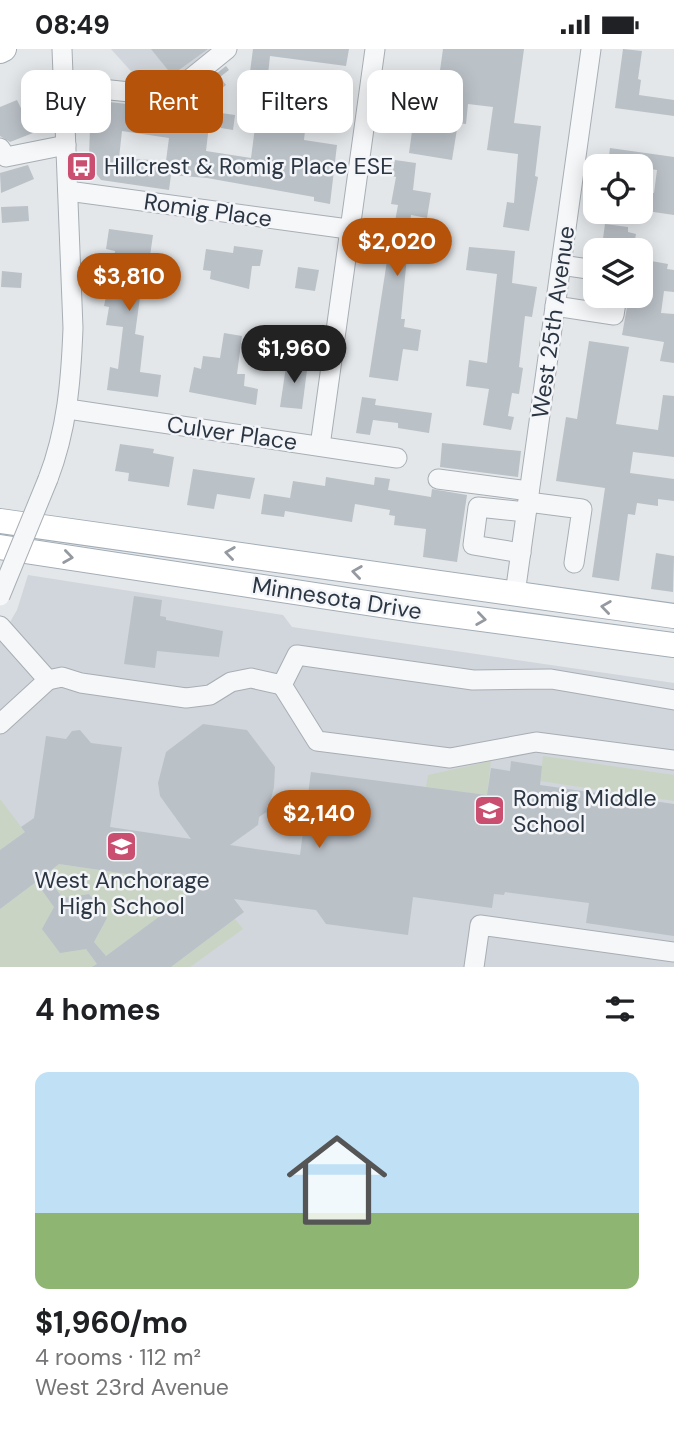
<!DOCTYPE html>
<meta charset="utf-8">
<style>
:root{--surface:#fff;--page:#f2f2f2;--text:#202124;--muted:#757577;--line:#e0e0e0;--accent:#b45309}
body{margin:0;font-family:"DM Sans",sans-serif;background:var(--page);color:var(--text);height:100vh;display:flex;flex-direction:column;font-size:26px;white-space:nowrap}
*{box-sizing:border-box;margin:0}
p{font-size:23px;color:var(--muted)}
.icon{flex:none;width:38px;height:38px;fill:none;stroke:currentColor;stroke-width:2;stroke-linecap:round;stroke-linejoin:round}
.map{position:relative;height:918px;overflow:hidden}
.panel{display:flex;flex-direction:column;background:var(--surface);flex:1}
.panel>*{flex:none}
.top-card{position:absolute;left:21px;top:21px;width:634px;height:63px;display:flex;gap:14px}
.controls{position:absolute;left:583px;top:105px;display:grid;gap:14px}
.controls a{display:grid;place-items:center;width:70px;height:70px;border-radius:14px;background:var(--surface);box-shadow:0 4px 18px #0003;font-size:35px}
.price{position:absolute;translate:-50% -60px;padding:0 16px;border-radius:24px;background:var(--accent);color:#fff;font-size:23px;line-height:46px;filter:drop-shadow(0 2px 4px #0008)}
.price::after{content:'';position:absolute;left:50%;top:42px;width:21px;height:16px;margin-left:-10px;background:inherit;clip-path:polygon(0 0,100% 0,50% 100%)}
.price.active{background:#222;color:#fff}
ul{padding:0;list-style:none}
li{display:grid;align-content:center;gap:14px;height:371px;padding:0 35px}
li+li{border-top:2px solid var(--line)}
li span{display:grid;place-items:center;height:217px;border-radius:14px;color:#555}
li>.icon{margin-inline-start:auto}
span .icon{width:126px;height:126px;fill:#fffc;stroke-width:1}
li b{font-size:30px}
h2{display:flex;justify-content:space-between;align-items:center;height:84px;padding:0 35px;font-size:30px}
.tag{padding:0 24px;border-radius:14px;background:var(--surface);box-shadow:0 4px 18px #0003;font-size:24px;line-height:63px}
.tag.active{background:var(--accent);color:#fff}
.status{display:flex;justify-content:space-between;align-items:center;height:49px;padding:0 35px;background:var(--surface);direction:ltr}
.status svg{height:19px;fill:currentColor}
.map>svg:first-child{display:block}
</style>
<div class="status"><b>08:49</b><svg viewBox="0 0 49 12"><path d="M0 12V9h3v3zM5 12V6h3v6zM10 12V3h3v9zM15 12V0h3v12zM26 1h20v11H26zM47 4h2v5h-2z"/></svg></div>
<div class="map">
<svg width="674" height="918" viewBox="0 0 674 918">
<rect width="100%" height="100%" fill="#e3e7ea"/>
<g fill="#d1d6dc">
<polygon points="111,0 227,0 174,37 139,31"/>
<polygon points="28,526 283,566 292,578 674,634 674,918 0,918 0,590 17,561"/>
</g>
<g fill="#cad4c4">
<polygon points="543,707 674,726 674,752 540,732"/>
<polygon points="491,712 487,746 426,738 428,726"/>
<polygon points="0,750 25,783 0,801"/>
<polygon points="59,815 197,835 197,840 106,907 94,893 107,869 89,845 63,849 45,826"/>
<polygon points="36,833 54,857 43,880 86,900 97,915 93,918 0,918 0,860"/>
<polygon points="235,870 243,880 190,918 171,918"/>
</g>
<g fill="#bac1c7" fill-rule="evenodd">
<polygon points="151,0 208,0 172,26"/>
<polygon points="253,0 349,0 346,17 270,7 267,35 342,45 340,65 255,54 257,39 248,38"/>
<polygon points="443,0 524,0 514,74 541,77 535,127 538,128 529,182 503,178 507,153 514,154 518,105 487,101 493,58 468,55 466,75 458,74 452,111 409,104 413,75 432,78"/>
<polygon points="623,0 642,2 638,30 641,31 639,46 674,51 674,67 615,59"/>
<polygon points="226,17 229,21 220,28 226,36 202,56 192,44"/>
<polygon points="17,51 33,84 10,93 0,87 0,58"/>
<path d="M91,51L154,58L152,69L187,74L188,65L210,68L206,102L251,109L255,78L305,82L304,91L337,96L330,155L314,152V148L207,129L171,126L169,141L101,131L91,118L92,108L89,107ZM122,82L169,89L166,112L119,109Z"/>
<polygon points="207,62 235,66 233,81 221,79"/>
<polygon points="610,99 674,108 674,166 640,161 640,143 654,144 657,121 608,114"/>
<polygon points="395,111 416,114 413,141 431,144 427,169 411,166 401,270 405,270 404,278 421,281 418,302 403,300 398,332 369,328 389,199 383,199 386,177 394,178 398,156 391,155 396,128 392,127"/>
<polygon points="28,116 34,130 1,144 0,124"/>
<polygon points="28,157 29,172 2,174 1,158"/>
<polygon points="605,175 628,178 628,183 636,185 633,201 602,197"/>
<polygon points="109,180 153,186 148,221 135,220 132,247 140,248 135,285 144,287 140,323 161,326 158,348 107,341 110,318 118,320 123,278 106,276 109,258 104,257 107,243 110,244 115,202 106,200"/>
<polygon points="234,197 263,201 260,217 252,217 249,240 210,230 211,222 203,221 206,200 233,204"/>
<polygon points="469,198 515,202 512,234 537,238 532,268 525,267 519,318 523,319 519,345 512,344 508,367 514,368 511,381 483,376 489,340 466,337 469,311 487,314 497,225 466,221"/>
<polygon points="640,210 668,215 667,220 674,221 674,243 664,242 661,264 674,265 674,314 660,312 664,293 622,286 629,247 640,247"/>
<polygon points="298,218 319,221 315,242 295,239"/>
<polygon points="2,222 22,224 21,239 1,238"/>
<polygon points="224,284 242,287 237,325 245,325 244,337 258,340 256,356 189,343 194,318 201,320 203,307 220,309"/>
<polygon points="589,292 629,298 616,375 658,381 663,346 674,347 674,408 633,403 630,424 674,430 674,452 658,450 658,457 637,454 635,466 628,465 619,532 592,528 605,439 556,432 566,368 577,370"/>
<polygon points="287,311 308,313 302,360 280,358"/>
<polygon points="362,348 376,350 375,356 432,364 429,384 398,379 398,374 373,371 370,386 356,384"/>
<polygon points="442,394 521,402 518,428 440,418"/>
<polygon points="120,395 154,400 153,404 174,408 169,438 128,432 129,424 115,422"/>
<polygon points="193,420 255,429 250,450 217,445 214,460 187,456"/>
<polygon points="326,428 374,436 375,428 390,430 388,441 431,448 432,440 467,446 457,513 423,508 426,480 394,476 395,467 389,466 390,461 355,455 352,473 285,462 284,468 261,465 264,445 290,449 293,432 325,437"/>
<polygon points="656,504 674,507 673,543 651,540"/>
<polygon points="134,547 162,551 160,567 166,568 166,571 223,582 219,608 157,602 155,619 124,615"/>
<path d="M203,675L247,681L275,718L274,738L268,762L259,768L258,776L230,796L263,801L300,806L311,723L487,746L491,719L510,722L511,712L542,717L540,736L674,755V887L586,874L589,854L505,843L504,846L494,845L492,859L413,848L408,886L326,875L316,861L234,850L244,863L171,918H92L97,915L86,900L60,904L42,880L54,858L36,833L0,860V801L25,783L21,778L34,769L46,687L66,690L72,682L80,681L91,694L122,698L110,778L191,790L160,747L158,734L166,703ZM59,815L202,836L106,907L94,893L107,869L89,845L63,849L45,826Z"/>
</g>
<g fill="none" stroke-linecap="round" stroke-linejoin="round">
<defs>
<g id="minor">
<polyline points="64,41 81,38 169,47 227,0"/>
<polyline points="0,99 6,108 66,96"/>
<polyline points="68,142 348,180"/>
<polyline points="561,216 595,221"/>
<polyline points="555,257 614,266 617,247"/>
<polyline points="68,360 397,409"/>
<polyline points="320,397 375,0"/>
<path d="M48,430C67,381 71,332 73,279L62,0"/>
<polyline points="438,430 529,442"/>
<polyline points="528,453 582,460 574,514"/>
<polyline points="521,504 473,496 478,458 526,463"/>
<polyline points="515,545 591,0"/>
<polyline points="0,577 48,631 62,628 81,634 186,649 210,646 231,633 251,629 282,636 297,606 473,631 551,630 674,651"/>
<polyline points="282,636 317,692 450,709 536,693 674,711"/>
<polyline points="0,675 48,631"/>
<polyline points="474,918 480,876 674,903"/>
</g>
<g id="major">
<polyline points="0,2 4,0"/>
<polyline points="0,472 674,567"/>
<polyline points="0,498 413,561 674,596"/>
</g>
</defs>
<use href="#minor" stroke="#a8aeb4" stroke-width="21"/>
<use href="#major" stroke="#a3adb6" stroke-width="26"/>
<use href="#minor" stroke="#f6f7f9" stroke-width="19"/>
<use href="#major" stroke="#fff" stroke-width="24"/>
<defs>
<polyline id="minor-bridge" points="0,547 48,430"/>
</defs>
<use href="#minor-bridge" stroke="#a8aeb4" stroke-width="21" stroke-linecap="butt"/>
<use href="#minor-bridge" stroke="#f6f7f9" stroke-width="19"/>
</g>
<defs><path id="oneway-chevron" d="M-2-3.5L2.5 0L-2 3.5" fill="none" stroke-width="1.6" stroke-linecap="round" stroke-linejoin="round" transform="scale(1.75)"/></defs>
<g stroke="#959aa0">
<use href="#oneway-chevron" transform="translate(230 504) rotate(-172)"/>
<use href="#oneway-chevron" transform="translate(68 508) rotate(8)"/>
<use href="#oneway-chevron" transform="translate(357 523) rotate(-172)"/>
<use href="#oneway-chevron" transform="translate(606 558) rotate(-172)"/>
<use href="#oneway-chevron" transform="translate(481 570) rotate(8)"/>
</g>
<defs>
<symbol id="bus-square" viewBox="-11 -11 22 22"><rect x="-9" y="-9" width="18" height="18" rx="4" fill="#c94e70" stroke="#f3f5f8"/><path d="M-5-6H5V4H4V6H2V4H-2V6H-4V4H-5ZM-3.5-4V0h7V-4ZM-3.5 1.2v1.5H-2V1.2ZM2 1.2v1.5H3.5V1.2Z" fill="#fff"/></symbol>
<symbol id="school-square" viewBox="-11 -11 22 22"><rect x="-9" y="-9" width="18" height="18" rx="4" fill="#c94e70" stroke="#f3f5f8"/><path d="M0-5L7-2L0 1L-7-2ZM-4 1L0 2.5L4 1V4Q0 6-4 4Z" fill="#fff"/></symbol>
</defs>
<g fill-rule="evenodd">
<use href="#bus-square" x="64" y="100" width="35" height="35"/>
<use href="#school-square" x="472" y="744" width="35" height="35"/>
<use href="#school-square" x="104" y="780" width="35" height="35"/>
</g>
<g text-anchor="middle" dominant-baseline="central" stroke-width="5" stroke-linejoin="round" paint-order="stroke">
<g font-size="23" fill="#2b3642" stroke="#f3f5f8" text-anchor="start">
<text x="104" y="117">Hillcrest &amp; Romig Place ESE</text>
<text x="513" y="749">Romig Middle<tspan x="513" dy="26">School</tspan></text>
<text x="122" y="831" text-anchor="middle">West Anchorage<tspan x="122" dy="26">High School</tspan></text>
</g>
<g font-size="23" fill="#2b3642" stroke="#f3f5f8">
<text transform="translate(208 161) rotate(8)">Romig Place</text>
<text transform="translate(553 273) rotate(-82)">West 25th Avenue</text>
<text transform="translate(232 384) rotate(8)">Culver Place</text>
<text transform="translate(337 549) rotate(9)">Minnesota Drive</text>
</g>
</g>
</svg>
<div class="controls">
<a><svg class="icon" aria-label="locate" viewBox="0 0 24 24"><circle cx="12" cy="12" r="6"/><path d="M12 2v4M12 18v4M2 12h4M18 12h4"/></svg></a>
<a><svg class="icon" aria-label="layers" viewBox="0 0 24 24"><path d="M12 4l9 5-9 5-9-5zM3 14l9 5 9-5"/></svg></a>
</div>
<b class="price" style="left:397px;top:229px">$2,020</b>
<b class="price" style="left:129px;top:264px">$3,810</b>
<b class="price active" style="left:294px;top:336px">$1,960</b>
<b class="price" style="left:319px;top:801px">$2,140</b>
<div class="top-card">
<a class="tag">Buy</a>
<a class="tag active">Rent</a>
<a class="tag">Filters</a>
<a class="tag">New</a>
</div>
</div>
<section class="panel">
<h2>4 homes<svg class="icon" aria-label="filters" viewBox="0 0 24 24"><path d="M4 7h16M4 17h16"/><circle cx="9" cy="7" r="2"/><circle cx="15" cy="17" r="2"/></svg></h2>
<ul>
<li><span style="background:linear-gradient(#bfe0f5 65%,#8fb573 0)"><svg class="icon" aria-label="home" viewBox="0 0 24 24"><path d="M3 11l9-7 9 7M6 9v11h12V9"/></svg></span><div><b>$1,960/mo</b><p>4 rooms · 112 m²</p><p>West 23rd Avenue</p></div></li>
</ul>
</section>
